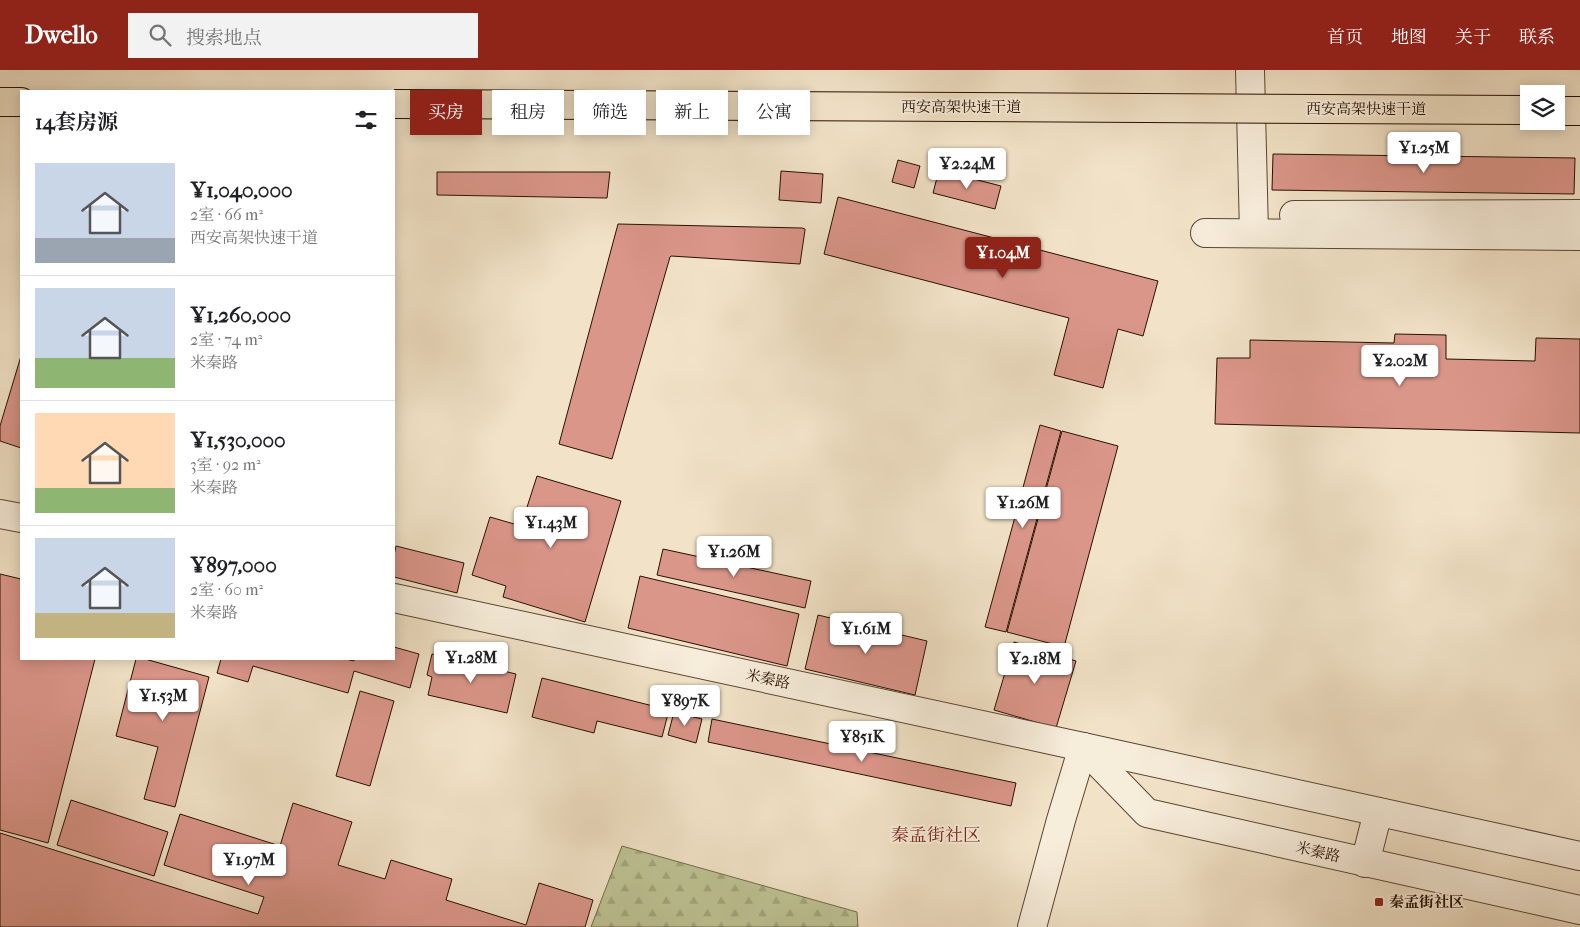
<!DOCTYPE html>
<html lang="zh">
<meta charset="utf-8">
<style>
:root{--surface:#fff;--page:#f2f2f2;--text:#202124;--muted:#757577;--line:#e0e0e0;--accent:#8f2418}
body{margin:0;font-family:"IM FELL French Canon","Noto Serif SC",serif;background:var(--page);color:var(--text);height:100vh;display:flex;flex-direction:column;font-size:19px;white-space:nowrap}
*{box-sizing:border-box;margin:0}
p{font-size:16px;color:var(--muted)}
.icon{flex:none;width:28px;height:28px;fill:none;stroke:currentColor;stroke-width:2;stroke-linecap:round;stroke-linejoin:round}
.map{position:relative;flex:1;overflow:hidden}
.panel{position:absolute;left:20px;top:20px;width:375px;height:570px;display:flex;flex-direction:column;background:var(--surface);border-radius:0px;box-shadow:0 2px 12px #0003}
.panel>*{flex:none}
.guide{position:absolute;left:410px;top:20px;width:475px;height:45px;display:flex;gap:10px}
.controls{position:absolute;left:1520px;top:15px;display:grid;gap:10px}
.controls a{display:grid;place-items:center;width:45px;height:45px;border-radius:0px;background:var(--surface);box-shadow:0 2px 12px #0003;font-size:25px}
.price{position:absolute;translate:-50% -42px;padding:0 11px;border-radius:5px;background:#fff;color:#222;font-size:16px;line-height:32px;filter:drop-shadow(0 1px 2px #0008)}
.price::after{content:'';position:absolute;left:50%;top:30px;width:15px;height:11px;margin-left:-8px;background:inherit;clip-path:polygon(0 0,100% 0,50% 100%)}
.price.current{background:var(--accent);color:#fff}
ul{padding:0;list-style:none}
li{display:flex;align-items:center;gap:15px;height:125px;padding:0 15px}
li+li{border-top:1px solid var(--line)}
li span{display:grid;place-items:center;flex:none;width:140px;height:100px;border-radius:0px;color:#555}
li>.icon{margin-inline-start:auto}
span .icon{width:60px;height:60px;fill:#fffc;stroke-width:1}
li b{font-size:21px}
h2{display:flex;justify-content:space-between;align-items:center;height:60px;padding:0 15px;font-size:21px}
.chip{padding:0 18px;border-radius:0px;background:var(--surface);box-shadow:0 2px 12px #0003;font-size:18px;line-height:45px}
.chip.current{background:var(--accent);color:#fff}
header{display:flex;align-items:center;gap:30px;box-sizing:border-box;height:70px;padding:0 25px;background:var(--accent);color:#fff}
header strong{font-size:24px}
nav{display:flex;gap:28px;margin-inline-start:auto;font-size:18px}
.search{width:350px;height:45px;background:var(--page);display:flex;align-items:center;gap:12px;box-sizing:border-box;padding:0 18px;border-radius:0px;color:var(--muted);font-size:19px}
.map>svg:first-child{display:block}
</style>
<header>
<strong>Dwello</strong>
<div class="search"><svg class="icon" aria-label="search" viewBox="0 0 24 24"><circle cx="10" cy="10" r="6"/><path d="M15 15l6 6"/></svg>搜索地点</div>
<nav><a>首页</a><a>地图</a><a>关于</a><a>联系</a></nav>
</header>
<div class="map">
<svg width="1580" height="857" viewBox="0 0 1580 857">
<defs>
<pattern id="forest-firs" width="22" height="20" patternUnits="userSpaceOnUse" patternTransform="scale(1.25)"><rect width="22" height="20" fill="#bdc394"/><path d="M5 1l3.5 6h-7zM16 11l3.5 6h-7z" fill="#a2a67e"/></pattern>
</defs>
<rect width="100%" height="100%" fill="#f2e3c8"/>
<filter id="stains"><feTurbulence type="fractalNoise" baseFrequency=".004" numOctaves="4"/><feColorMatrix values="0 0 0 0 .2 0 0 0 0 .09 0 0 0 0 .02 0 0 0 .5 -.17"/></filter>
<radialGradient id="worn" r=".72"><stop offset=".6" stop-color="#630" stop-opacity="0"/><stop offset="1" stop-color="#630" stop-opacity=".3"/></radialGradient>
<polygon fill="url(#forest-firs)" stroke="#726a4a" points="622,776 857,842 858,857 591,857"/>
<g fill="#db968a" stroke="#271000">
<polygon points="1273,84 1575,88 1574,124 1272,120"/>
<polygon points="898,90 920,96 914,118 892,112"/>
<polygon points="939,100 1001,116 995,139 933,123"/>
<polygon points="781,101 823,104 821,133 779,130"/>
<polygon points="437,102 610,102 607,128 437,125"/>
<polygon points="838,127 1158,211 1143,266 1118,259 1103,318 1054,305 1069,248 824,184"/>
<polygon points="618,154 802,158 805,159 805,160 800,194 671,186 670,187 612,389 559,374"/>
<polygon points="1395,264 1446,265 1446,289 1535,291 1536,268 1580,269 1580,363 1215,354 1217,288 1250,288 1250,270 1394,273"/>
<polygon points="21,286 21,378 0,371 0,356"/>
<polygon points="1040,355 1061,361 1006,562 985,557"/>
<polygon points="1062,361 1118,376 1064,577 1007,562"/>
<polygon points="537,406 621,431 585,552 503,527 506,516 472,505 490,447 521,456"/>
<polygon points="396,476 464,493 457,523 394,507 394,485"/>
<polygon points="663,479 811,511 805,538 657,505"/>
<polygon points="0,504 21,509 21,589 95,589 48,773 0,760"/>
<polygon points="640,506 799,544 787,596 628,558"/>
<polygon points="818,545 927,571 915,625 805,599"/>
<polygon points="1014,572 1076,591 1056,658 994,640"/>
<polygon points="394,577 419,584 410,618 354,601 348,623 253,596 248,612 217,603 221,589 346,589 354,591 354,589 394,589"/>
<polygon points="432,584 516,604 507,643 428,625 432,607 427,605"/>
<polygon points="136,589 145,589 209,607 175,737 144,729 158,677 116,666"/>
<polygon points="542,608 669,640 662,667 597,651 594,663 532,647"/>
<polygon points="360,621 394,631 370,716 336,706"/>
<polygon points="674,642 702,649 696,673 668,665"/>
<polygon points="712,649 1016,713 1011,736 708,672"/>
<polygon points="71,730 168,762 154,806 57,775"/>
<polygon points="293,733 352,752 338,795 385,809 391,790 452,809 446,830 526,855 539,813 593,830 585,857 0,857 0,763 258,844 264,827 164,795 180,744 280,776"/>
</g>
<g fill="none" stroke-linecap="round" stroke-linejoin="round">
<defs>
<g id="minor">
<polyline points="1250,0 1254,163"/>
<polyline points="1294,145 1580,144"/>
<polyline points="1205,163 1580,166"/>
<polyline points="0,444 21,448"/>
<polyline points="394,528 1083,677 1580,786"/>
<polyline points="1083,677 1147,743 1580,840"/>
<polyline points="1365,793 1378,742"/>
<polyline points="1032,857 1061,750 1083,677"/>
</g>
<g id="highway">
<polyline points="0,32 21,32"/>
<polyline points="1556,41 1580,41"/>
</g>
</defs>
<use href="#minor" stroke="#5a4532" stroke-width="30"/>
<use href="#highway" stroke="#271000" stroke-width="30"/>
<use href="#minor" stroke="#f7eddb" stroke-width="28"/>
<use href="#highway" stroke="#f2e3c8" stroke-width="28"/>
<defs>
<polyline id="highway-bridge" points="394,34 1529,40"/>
</defs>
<use href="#highway-bridge" stroke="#271000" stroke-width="30" stroke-linecap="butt"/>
<use href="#highway-bridge" stroke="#f2e3c8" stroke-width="28"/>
</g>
<rect fill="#8f2418" stroke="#f7eddb" stroke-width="2" x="1374" y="827" width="10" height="10" rx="2.5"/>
<g text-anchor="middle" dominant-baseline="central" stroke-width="4" stroke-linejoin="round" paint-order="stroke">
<g font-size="15" fill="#271000" stroke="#f7eddb">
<text x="961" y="37">西安高架快速干道</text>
<text x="1366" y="39">西安高架快速干道</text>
<text transform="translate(768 609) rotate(12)">米秦路</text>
<text transform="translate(1318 782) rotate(13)">米秦路</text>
</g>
<g font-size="15" font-weight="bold" fill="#271000" stroke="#f7eddb" text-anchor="start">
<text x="1389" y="832">秦孟街社区</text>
</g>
<g font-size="18" fill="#7a1f14" stroke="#f7eddb">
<text x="936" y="765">秦孟街社区</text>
</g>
</g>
<rect width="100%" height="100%" filter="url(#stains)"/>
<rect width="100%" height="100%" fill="url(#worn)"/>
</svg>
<div class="controls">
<a><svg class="icon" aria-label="layers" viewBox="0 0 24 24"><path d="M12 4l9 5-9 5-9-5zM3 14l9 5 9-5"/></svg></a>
</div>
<b class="price" style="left:1424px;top:104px">¥1.25M</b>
<b class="price" style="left:967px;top:120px">¥2.24M</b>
<b class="price current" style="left:1003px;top:209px">¥1.04M</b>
<b class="price" style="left:1400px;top:317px">¥2.02M</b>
<b class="price" style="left:1023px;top:459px">¥1.26M</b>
<b class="price" style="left:551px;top:479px">¥1.43M</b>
<b class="price" style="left:734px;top:508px">¥1.26M</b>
<b class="price" style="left:866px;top:585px">¥1.61M</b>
<b class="price" style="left:471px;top:614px">¥1.28M</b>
<b class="price" style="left:1035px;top:615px">¥2.18M</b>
<b class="price" style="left:163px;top:652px">¥1.53M</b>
<b class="price" style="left:685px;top:657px">¥897K</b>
<b class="price" style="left:862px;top:693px">¥851K</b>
<b class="price" style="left:249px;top:816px">¥1.97M</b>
<div class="guide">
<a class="chip current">买房</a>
<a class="chip">租房</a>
<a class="chip">筛选</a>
<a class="chip">新上</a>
<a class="chip">公寓</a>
</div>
<section class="panel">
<h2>14套房源<svg class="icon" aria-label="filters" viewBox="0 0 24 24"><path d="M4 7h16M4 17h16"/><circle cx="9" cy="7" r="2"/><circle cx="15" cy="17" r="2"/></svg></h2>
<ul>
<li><span style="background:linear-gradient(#c9d6e8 75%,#9aa5b1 0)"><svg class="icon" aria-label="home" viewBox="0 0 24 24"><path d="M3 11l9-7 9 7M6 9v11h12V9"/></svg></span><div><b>¥1,040,000</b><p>2室 · 66 m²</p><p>西安高架快速干道</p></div></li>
<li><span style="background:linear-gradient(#c9d6e8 70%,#8fb573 0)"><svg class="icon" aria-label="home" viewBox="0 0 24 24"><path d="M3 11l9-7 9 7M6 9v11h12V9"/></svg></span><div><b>¥1,260,000</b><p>2室 · 74 m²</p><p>米秦路</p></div></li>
<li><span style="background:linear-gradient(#ffd9b3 75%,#8fb573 0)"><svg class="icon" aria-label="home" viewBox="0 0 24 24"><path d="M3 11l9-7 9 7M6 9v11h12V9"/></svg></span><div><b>¥1,530,000</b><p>3室 · 92 m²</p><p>米秦路</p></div></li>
<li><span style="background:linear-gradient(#c9d6e8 75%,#c2b280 0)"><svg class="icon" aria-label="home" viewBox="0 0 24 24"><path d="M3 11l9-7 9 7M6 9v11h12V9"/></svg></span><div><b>¥897,000</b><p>2室 · 60 m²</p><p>米秦路</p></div></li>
</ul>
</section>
</div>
